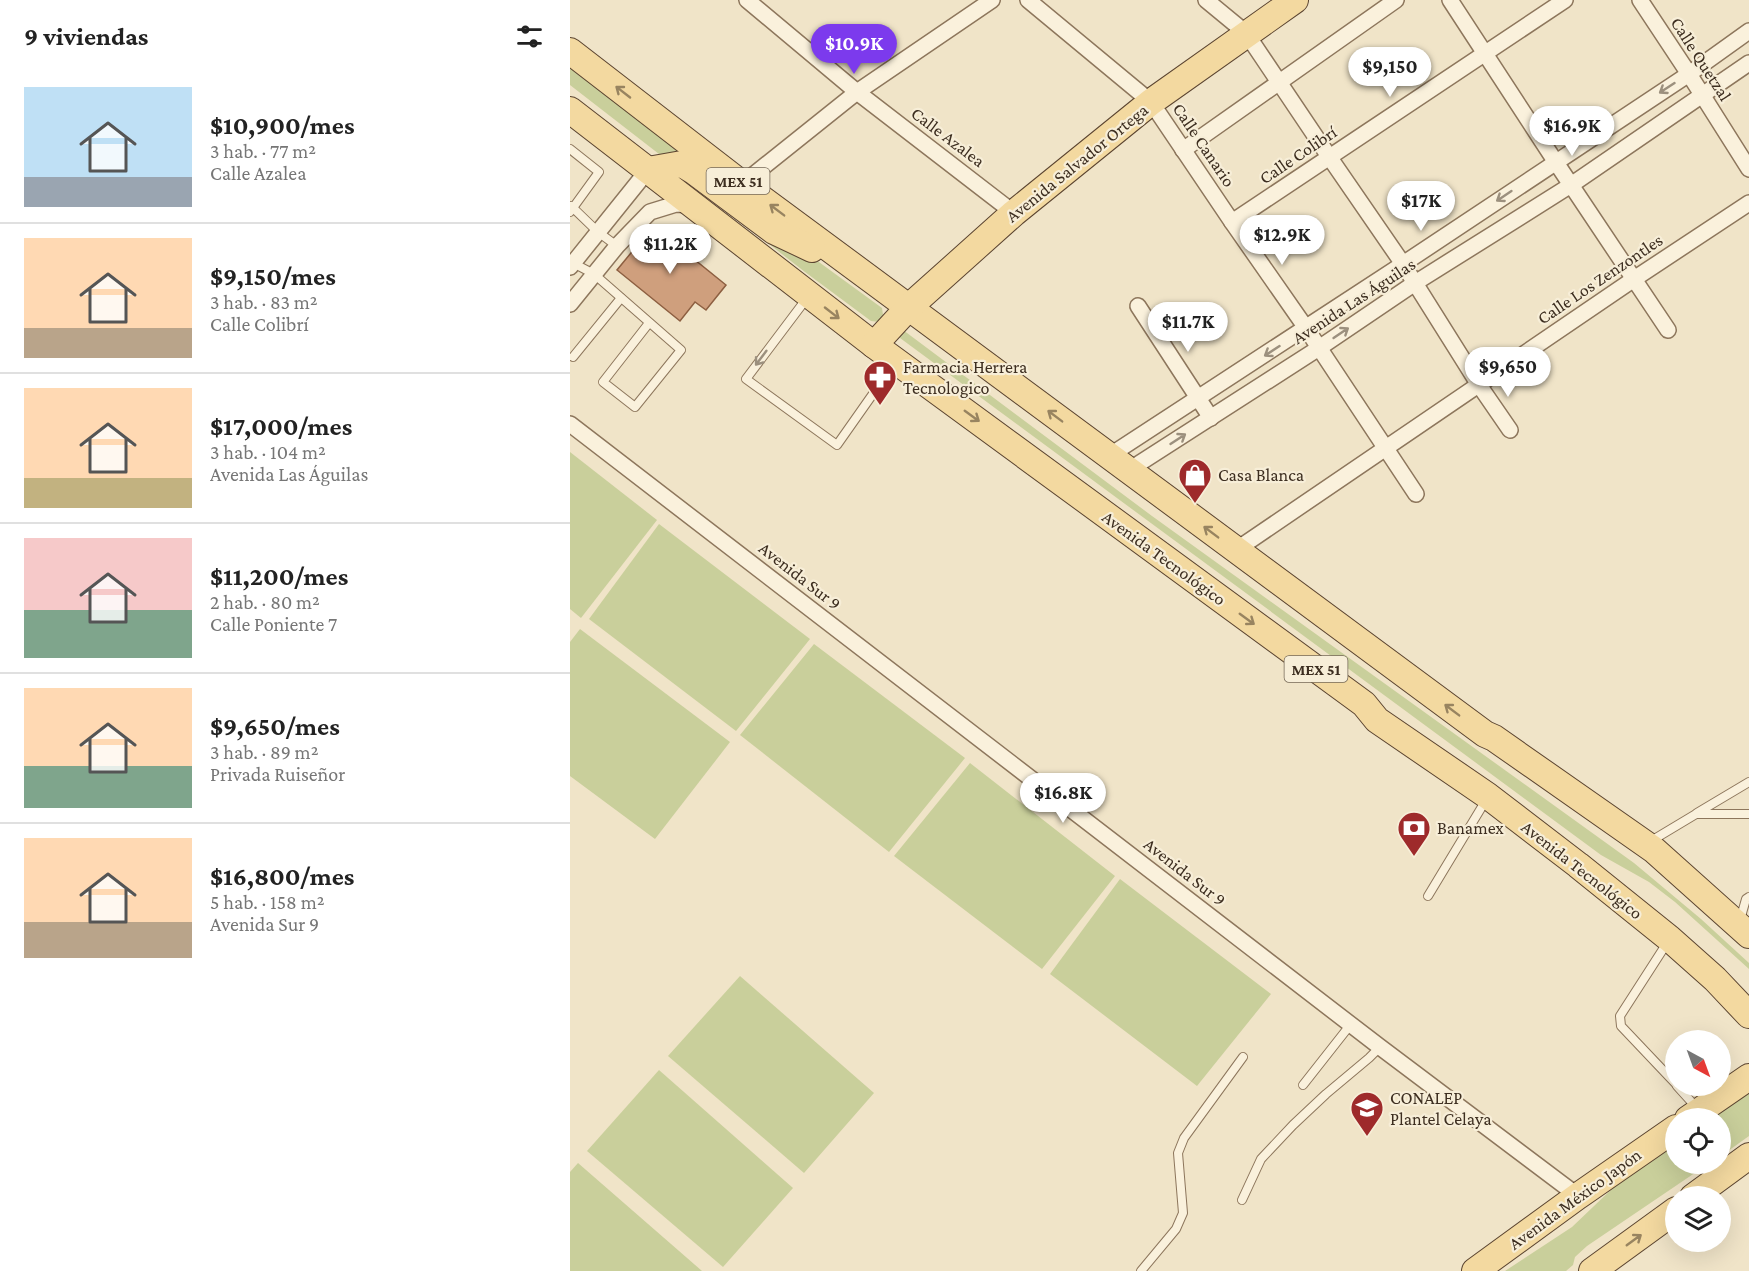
<!DOCTYPE html>
<html lang="es">
<meta charset="utf-8">
<style>
:root{--surface:#fff;--page:#f2f2f2;--text:#222;--muted:#767676;--line:#e0e0e0;--accent:#7c3aed}
body{margin:0;font-family:"Crimson Pro",serif;background:var(--page);color:var(--text);height:100vh;display:flex;flex-direction:column;font-size:22px;white-space:nowrap}
*{box-sizing:border-box;margin:0}
p{font-size:20px;color:var(--muted)}
.icon{flex:none;width:33px;height:33px;fill:none;stroke:currentColor;stroke-width:2;stroke-linecap:round;stroke-linejoin:round}
.map{position:relative;flex:1;overflow:hidden}
.side{display:flex;flex-direction:column;background:var(--surface);width:570px}
.side>*{flex:none}
.needle{width:39px;rotate:139deg}
.tools{position:absolute;left:1095px;top:1030px;display:grid;gap:12px}
.tools a{display:grid;place-items:center;width:66px;height:66px;border-radius:50%;background:var(--surface);box-shadow:0 6px 24px #0002;font-size:30px}
.price{position:absolute;translate:-50% -51px;padding:0 14px;border-radius:21px;background:#fff;color:#222;font-size:20px;line-height:39px;filter:drop-shadow(0 2px 3px #0008)}
.price::after{content:'';position:absolute;left:50%;top:36px;width:18px;height:14px;margin-left:-9px;background:inherit;clip-path:polygon(0 0,100% 0,50% 100%)}
.price.current{background:var(--accent);color:#fff}
ul{padding:0;list-style:none}
li{display:flex;align-items:center;gap:18px;height:150px;padding:0 24px}
li+li{border-top:2px solid var(--line)}
li span{display:grid;place-items:center;flex:none;width:168px;height:120px;border-radius:0px;color:#555}
li>.icon{margin-inline-start:auto}
span .icon{width:72px;height:72px;fill:#fffc;stroke-width:1}
li b{font-size:26px}
h2{display:flex;justify-content:space-between;align-items:center;height:72px;padding:0 24px;font-size:26px}
main{display:flex;flex:1;min-height:0}
.map>svg:first-child{display:block}
</style>
<main>
<section class="side">
<h2>9 viviendas<svg class="icon" aria-label="filters" viewBox="0 0 24 24"><path d="M4 7h16M4 17h16"/><circle cx="9" cy="7" r="2"/><circle cx="15" cy="17" r="2"/></svg></h2>
<ul>
<li><span style="background:linear-gradient(#bfe0f5 75%,#9aa5b1 0)"><svg class="icon" aria-label="home" viewBox="0 0 24 24"><path d="M3 11l9-7 9 7M6 9v11h12V9"/></svg></span><div><b>$10,900/mes</b><p>3 hab. · 77 m²</p><p>Calle Azalea</p></div></li>
<li><span style="background:linear-gradient(#ffd9b3 75%,#b9a48a 0)"><svg class="icon" aria-label="home" viewBox="0 0 24 24"><path d="M3 11l9-7 9 7M6 9v11h12V9"/></svg></span><div><b>$9,150/mes</b><p>3 hab. · 83 m²</p><p>Calle Colibrí</p></div></li>
<li><span style="background:linear-gradient(#ffd9b3 75%,#c2b280 0)"><svg class="icon" aria-label="home" viewBox="0 0 24 24"><path d="M3 11l9-7 9 7M6 9v11h12V9"/></svg></span><div><b>$17,000/mes</b><p>3 hab. · 104 m²</p><p>Avenida Las Águilas</p></div></li>
<li><span style="background:linear-gradient(#f6c9c9 60%,#7fa58c 0)"><svg class="icon" aria-label="home" viewBox="0 0 24 24"><path d="M3 11l9-7 9 7M6 9v11h12V9"/></svg></span><div><b>$11,200/mes</b><p>2 hab. · 80 m²</p><p>Calle Poniente 7</p></div></li>
<li><span style="background:linear-gradient(#ffd9b3 65%,#7fa58c 0)"><svg class="icon" aria-label="home" viewBox="0 0 24 24"><path d="M3 11l9-7 9 7M6 9v11h12V9"/></svg></span><div><b>$9,650/mes</b><p>3 hab. · 89 m²</p><p>Privada Ruiseñor</p></div></li>
<li><span style="background:linear-gradient(#ffd9b3 70%,#b9a48a 0)"><svg class="icon" aria-label="home" viewBox="0 0 24 24"><path d="M3 11l9-7 9 7M6 9v11h12V9"/></svg></span><div><b>$16,800/mes</b><p>5 hab. · 158 m²</p><p>Avenida Sur 9</p></div></li>
</ul>
</section>
<div class="map">
<svg width="1179" height="1271" viewBox="0 0 1179 1271">
<rect width="100%" height="100%" fill="#f0e4c8"/>
<g fill="#c9cf9b">
<polygon points="0,67 124,162 104,154 89,154 0,85"/>
<polygon points="118,181 242,257 312,308 313,315 309,322 301,321 235,272"/>
<polygon points="329,327 582,516 1064,863 1131,919 1179,963 1179,969 1105,902 1079,882 1031,855 330,338 324,332"/>
<polygon points="0,452 87,520 11,618 0,609"/>
<polygon points="89,524 240,639 166,731 19,619"/>
<polygon points="10,629 160,742 85,839 0,776 0,642"/>
<polygon points="244,644 395,758 319,852 170,735"/>
<polygon points="400,763 545,876 472,969 324,856"/>
<polygon points="550,879 701,994 627,1086 480,974"/>
<polygon points="170,976 304,1093 234,1173 98,1056"/>
<polygon points="89,1070 223,1188 153,1267 17,1151"/>
<polygon points="1179,1092 1179,1136 1151,1156 1150,1119 1141,1119"/>
<polygon points="1105,1144 1106,1164 1138,1164 1017,1246 1005,1257 1003,1265 996,1271 935,1271 1002,1227 1045,1186"/>
<polygon points="8,1163 132,1271 0,1271 0,1172"/>
</g>
<polygon fill="#cf9f7d" stroke="#8d5f41" stroke-width="1.5" points="83,226 156,285 136,310 125,302 110,321 47,270"/>
<g fill="none" stroke-linecap="round" stroke-linejoin="round">
<defs>
<g id="lane">
<polyline points="0,149 29,172 0,212"/>
<polyline points="1,206 28,232 47,246"/>
<polyline points="3,263 24,274 111,350 65,407 33,382 79,323"/>
<polyline points="237,298 176,379 267,445 324,364"/>
<polyline points="3,357 51,298"/>
<polyline points="1127,813 1179,782"/>
<polyline points="1081,841 1126,814 1179,814"/>
<polyline points="858,896 916,800"/>
<polyline points="1170,920 1176,899 1179,897"/>
<polyline points="1097,943 1050,1016 1051,1026 1106,1084"/>
<polyline points="733,1085 781,1024"/>
<polyline points="1107,1086 1126,1107"/>
<polyline points="672,1200 691,1159 723,1125 756,1094 799,1058 810,1047"/>
<polyline points="571,1271 606,1229 613,1213 608,1153 614,1138 673,1057"/>
</g>
<g id="street">
<polyline points="177,0 287,92 444,213"/>
<polyline points="458,0 581,102 662,222 736,328 846,494"/>
<polyline points="636,0 676,33 760,158 833,264 909,385 940,430"/>
<polyline points="880,0 985,161 1098,330"/>
<polyline points="1070,0 1119,74 1179,169"/>
<polyline points="613,150 826,0"/>
<polyline points="172,184 287,92 422,0"/>
<polyline points="662,222 995,0"/>
<polyline points="0,267 78,170"/>
<polyline points="0,304 47,246 80,212 106,204 122,205"/>
<polyline points="568,306 641,418"/>
<polyline points="0,424 810,1047 1008,1196"/>
<polyline points="539,456 833,264 1119,74 1179,31"/>
<polyline points="559,470 749,348 845,283 1001,185 1179,63"/>
<polyline points="666,550 1064,279 1179,203"/>
</g>
<g id="primary">
<polyline points="0,51 172,184 915,734 924,738 1084,850 1179,935"/>
<polyline points="0,110 304,345 794,704 807,720 918,796 1008,865 1100,939 1145,979 1179,1015"/>
<polyline points="78,170 112,164 125,172 204,231 242,249"/>
<polyline points="304,345 339,307 444,213 581,102 725,0"/>
<polyline points="1118,1119 1179,1077"/>
<polyline points="1123,1197 1179,1156"/>
<polyline points="905,1271 1008,1196 1106,1128"/>
<polyline points="1022,1271 1106,1210"/>
</g>
</defs>
<use href="#lane" stroke="#8d765c" stroke-width="10"/>
<use href="#street" stroke="#8d765c" stroke-width="18"/>
<use href="#primary" stroke="#5b4430" stroke-width="28"/>
<use href="#lane" stroke="#faf1dc" stroke-width="8"/>
<use href="#street" stroke="#faf1dc" stroke-width="15"/>
<use href="#primary" stroke="#f3d9a0" stroke-width="26"/>
</g>
<defs><path id="oneway-shaft" d="M-6 0H5M1.5-3L5.5 0L1.5 3" fill="none" stroke-width="1.6" stroke-linecap="round" stroke-linejoin="round" transform="scale(1.5)"/></defs>
<g stroke="#9c907e">
<use href="#oneway-shaft" transform="translate(1097 88) rotate(147)"/>
<use href="#oneway-shaft" transform="translate(934 196) rotate(146)"/>
<use href="#oneway-shaft" transform="translate(771 333) rotate(-34)"/>
<use href="#oneway-shaft" transform="translate(702 351) rotate(147)"/>
<use href="#oneway-shaft" transform="translate(191 358) rotate(127)"/>
<use href="#oneway-shaft" transform="translate(608 439) rotate(-33)"/>
</g>
<g stroke="#988460">
<use href="#oneway-shaft" transform="translate(53 92) rotate(-142)"/>
<use href="#oneway-shaft" transform="translate(207 210) rotate(-143)"/>
<use href="#oneway-shaft" transform="translate(262 313) rotate(38)"/>
<use href="#oneway-shaft" transform="translate(402 416) rotate(36)"/>
<use href="#oneway-shaft" transform="translate(485 416) rotate(-143)"/>
<use href="#oneway-shaft" transform="translate(641 532) rotate(-143)"/>
<use href="#oneway-shaft" transform="translate(677 619) rotate(36)"/>
<use href="#oneway-shaft" transform="translate(882 710) rotate(-143)"/>
<use href="#oneway-shaft" transform="translate(1064 1240) rotate(-36)"/>
</g>
<defs>
<symbol id="pharmacy-pin" viewBox="-11 -11 22 30"><path d="M0 17L-7.5 6A9.5 9.5 0 1 1 7.5 6Z" fill="#9e2a2b" stroke="#f7eed8"/><path d="M-2-6h4v4h4v4h-4v4h-4v-4h-4v-4h4Z" fill="#fff"/></symbol>
<symbol id="shop-pin" viewBox="-11 -11 22 30"><path d="M0 17L-7.5 6A9.5 9.5 0 1 1 7.5 6Z" fill="#9e2a2b" stroke="#f7eed8"/><path d="M-5-2.5h2.3a2.7 3.5 0 0 1 5.4 0H5L5.5 6h-11ZM-1.5-2.5h3a1.5 2.3 0 0 0-3 0Z" fill="#fff"/></symbol>
<symbol id="bank-pin" viewBox="-11 -11 22 30"><path d="M0 17L-7.5 6A9.5 9.5 0 1 1 7.5 6Z" fill="#9e2a2b" stroke="#f7eed8"/><path d="M-6-4H6V4H-6ZM0-2.3a2.3 2.3 0 1 0 0 4.6a2.3 2.3 0 1 0 0-4.6Z" fill="#fff"/></symbol>
<symbol id="school-pin" viewBox="-11 -11 22 30"><path d="M0 17L-7.5 6A9.5 9.5 0 1 1 7.5 6Z" fill="#9e2a2b" stroke="#f7eed8"/><path d="M0-5L7-2L0 1L-7-2ZM-4 1L0 2.5L4 1V4Q0 6-4 4Z" fill="#fff"/></symbol>
</defs>
<g fill-rule="evenodd">
<use href="#pharmacy-pin" x="291" y="358" width="38" height="52"/>
<use href="#shop-pin" x="606" y="456" width="38" height="52"/>
<use href="#bank-pin" x="825" y="809" width="38" height="52"/>
<use href="#school-pin" x="778" y="1089" width="38" height="52"/>
</g>
<g text-anchor="middle" dominant-baseline="central" stroke-width="4.5" stroke-linejoin="round" paint-order="stroke">
<g fill="#f7eed8" stroke="#756857" stroke-width="1.5">
<rect x="136.5" y="168" width="63" height="26" rx="4.5"/>
<rect x="714.5" y="656" width="63" height="26" rx="4.5"/>
</g>
<g font-size="16" font-weight="bold" fill="#3d2e20">
<text x="168" y="181">MEX 51</text>
<text x="746" y="669">MEX 51</text>
</g>
<g font-size="18" fill="#3d2e20" stroke="#f7eed8">
<text transform="translate(1131 59) rotate(57)">Calle Quetzal</text>
<text transform="translate(378 137) rotate(37)">Calle Azalea</text>
<text transform="translate(634 145) rotate(56)">Calle Canario</text>
<text transform="translate(728 155) rotate(-34)">Calle Colibrí</text>
<text transform="translate(507 163) rotate(-39)">Avenida Salvador Ortega</text>
<text transform="translate(1030 279) rotate(-34)">Calle Los Zenzontles</text>
<text transform="translate(784 301) rotate(-33)">Avenida Las Águilas</text>
<text transform="translate(594 558) rotate(36)">Avenida Tecnológico</text>
<text transform="translate(230 576) rotate(38)">Avenida Sur 9</text>
<text transform="translate(1012 870) rotate(38)">Avenida Tecnológico</text>
<text transform="translate(615 872) rotate(38)">Avenida Sur 9</text>
<text transform="translate(1005 1199) rotate(-36)">Avenida México Japón</text>
</g>
<g font-size="18" fill="#3d2e20" stroke="#f7eed8" text-anchor="start">
<text x="333" y="367">Farmacia Herrera<tspan x="333" dy="21">Tecnologico</tspan></text>
<text x="648" y="475">Casa Blanca</text>
<text x="867" y="828">Banamex</text>
<text x="820" y="1098">CONALEP<tspan x="820" dy="21">Plantel Celaya</tspan></text>
</g>
</g>
</svg>
<div class="tools">
<a><svg class="needle" viewBox="-14 -14 28 28"><path d="M0-13l5 13h-10z" fill="#e53935"/><path d="M0 13l5-13h-10z" fill="#767676"/></svg></a>
<a><svg class="icon" aria-label="locate" viewBox="0 0 24 24"><circle cx="12" cy="12" r="6"/><path d="M12 2v4M12 18v4M2 12h4M18 12h4"/></svg></a>
<a><svg class="icon" aria-label="layers" viewBox="0 0 24 24"><path d="M12 4l9 5-9 5-9-5zM3 14l9 5 9-5"/></svg></a>
</div>
<b class="price current" style="left:284px;top:75px">$10.9K</b>
<b class="price" style="left:820px;top:98px">$9,150</b>
<b class="price" style="left:1002px;top:157px">$16.9K</b>
<b class="price" style="left:851px;top:232px">$17K</b>
<b class="price" style="left:712px;top:266px">$12.9K</b>
<b class="price" style="left:100px;top:275px">$11.2K</b>
<b class="price" style="left:618px;top:353px">$11.7K</b>
<b class="price" style="left:938px;top:398px">$9,650</b>
<b class="price" style="left:493px;top:824px">$16.8K</b>
</div>
</main>
